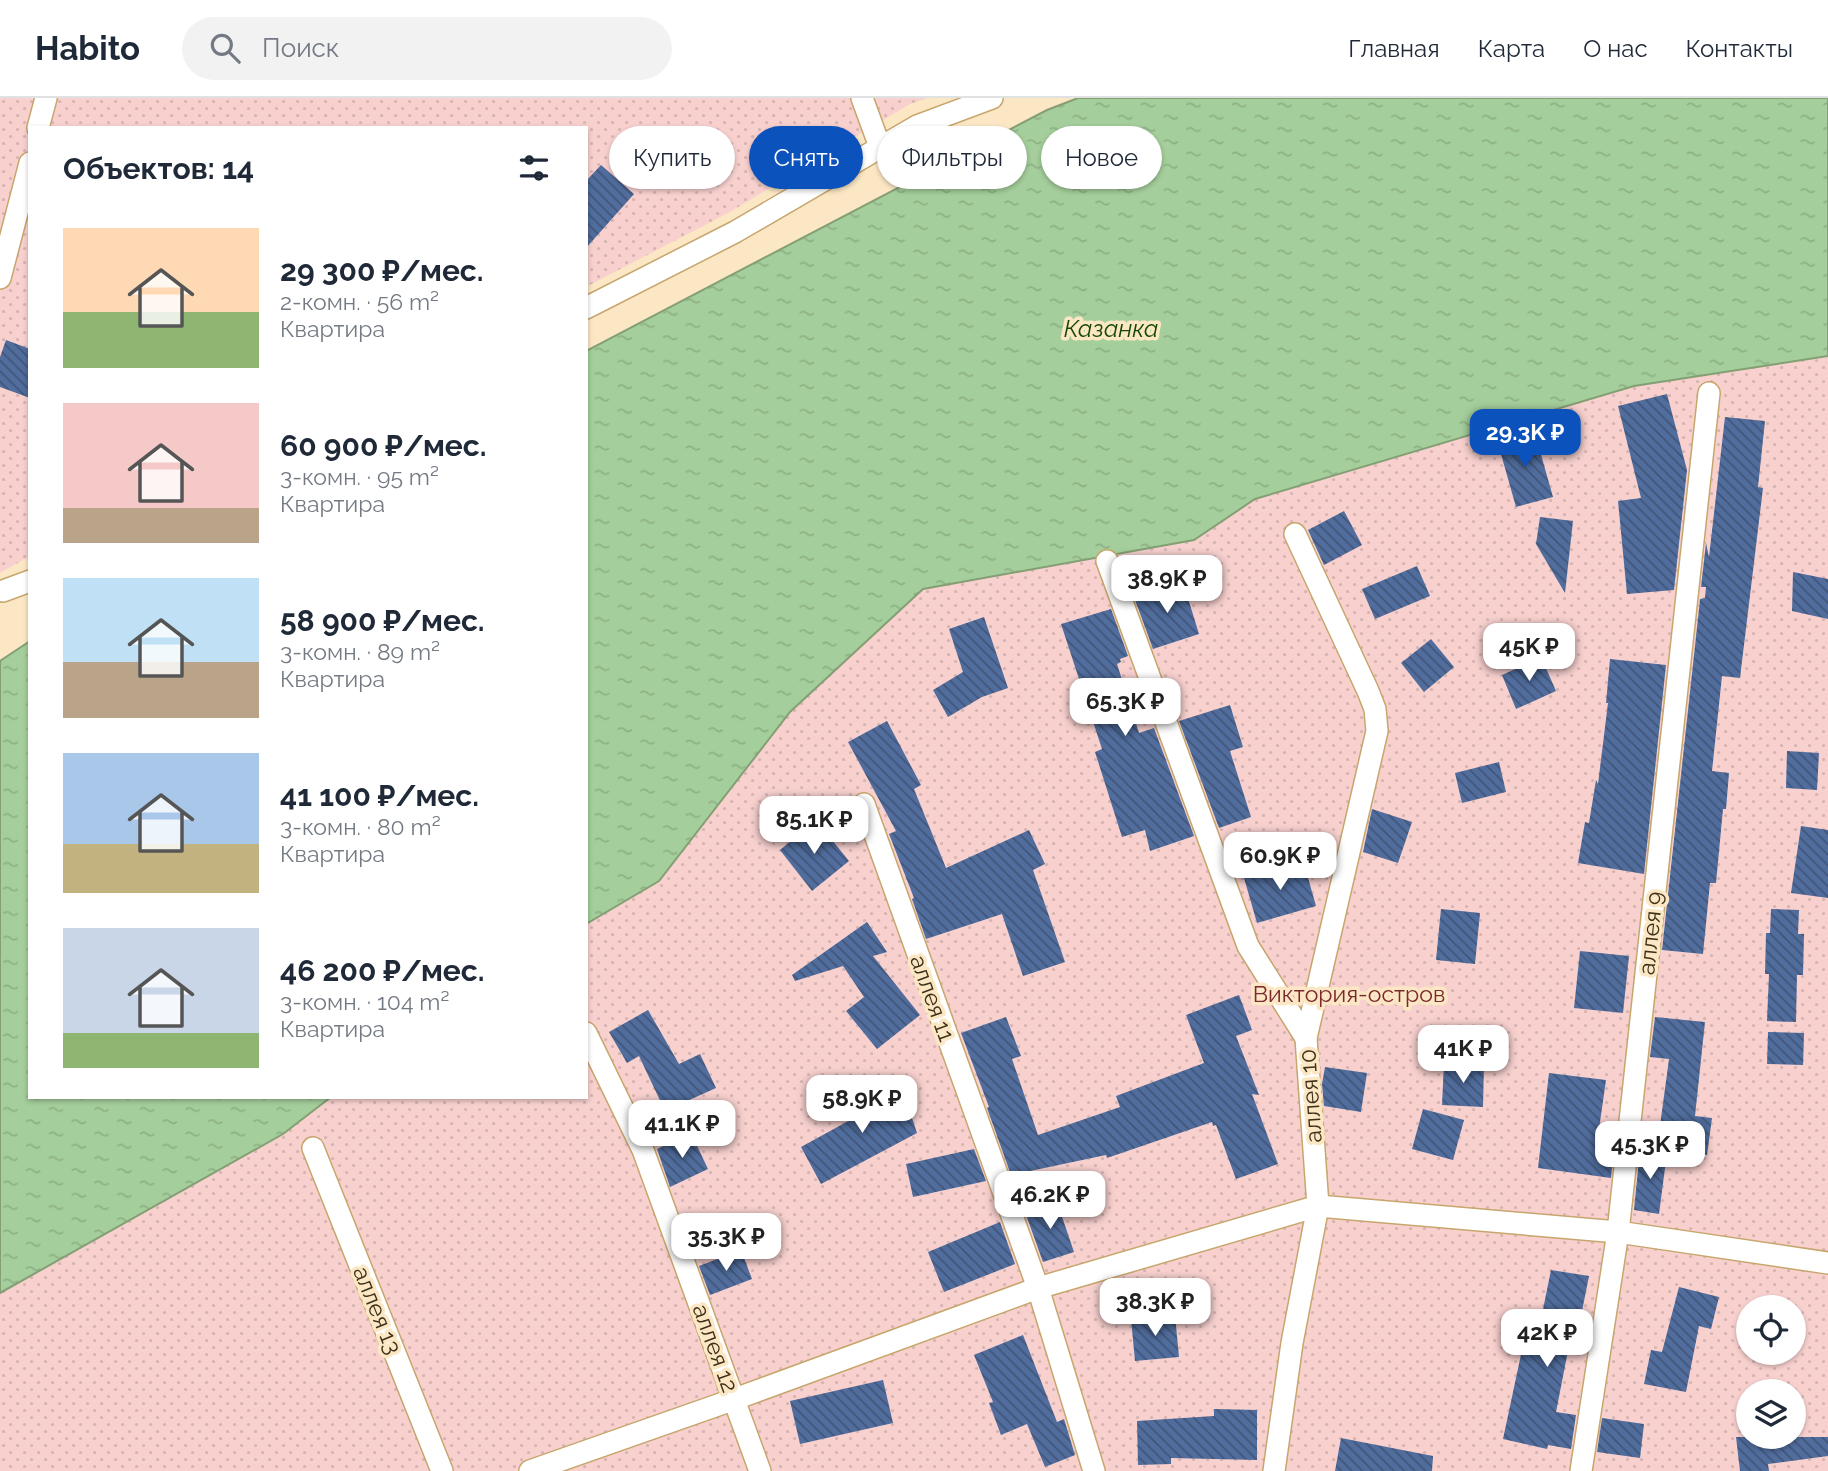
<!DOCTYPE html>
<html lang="ru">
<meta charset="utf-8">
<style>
:root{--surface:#fff;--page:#f2f2f3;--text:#1f2937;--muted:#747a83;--line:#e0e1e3;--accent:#0b52bd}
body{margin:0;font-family:Raleway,sans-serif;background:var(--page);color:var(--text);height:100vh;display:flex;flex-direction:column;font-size:26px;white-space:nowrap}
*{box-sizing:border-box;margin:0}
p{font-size:23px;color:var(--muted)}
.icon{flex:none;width:38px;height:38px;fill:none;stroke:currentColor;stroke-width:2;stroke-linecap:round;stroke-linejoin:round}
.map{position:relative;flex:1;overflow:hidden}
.drawer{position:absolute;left:28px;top:28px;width:560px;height:973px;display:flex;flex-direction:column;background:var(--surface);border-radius:0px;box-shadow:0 2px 5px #0004}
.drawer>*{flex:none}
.top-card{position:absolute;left:609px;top:28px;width:665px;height:63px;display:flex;gap:14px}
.tools{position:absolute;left:1736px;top:1197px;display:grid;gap:14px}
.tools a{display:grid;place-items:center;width:70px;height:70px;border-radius:50%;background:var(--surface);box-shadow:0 2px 5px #0004;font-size:35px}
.price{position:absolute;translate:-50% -60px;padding:0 16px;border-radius:14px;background:#fff;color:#222;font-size:23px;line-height:46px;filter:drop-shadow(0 2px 4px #0008)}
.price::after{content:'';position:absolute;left:50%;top:42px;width:21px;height:16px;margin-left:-10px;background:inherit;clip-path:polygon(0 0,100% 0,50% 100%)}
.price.current{background:var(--accent);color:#fff}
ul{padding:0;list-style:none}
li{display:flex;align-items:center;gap:21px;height:175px;padding:0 35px}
li span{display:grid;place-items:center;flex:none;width:196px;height:140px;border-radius:0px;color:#555}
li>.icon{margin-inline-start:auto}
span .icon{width:84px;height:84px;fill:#fffc;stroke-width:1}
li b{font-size:30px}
h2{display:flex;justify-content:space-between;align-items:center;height:84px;padding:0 35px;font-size:30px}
.tag{padding:0 24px;border-radius:32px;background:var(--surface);box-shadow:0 2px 5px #0004;font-size:24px;line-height:63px}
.tag.current{background:var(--accent);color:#fff}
header{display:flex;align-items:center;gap:42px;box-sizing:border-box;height:98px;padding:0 35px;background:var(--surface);border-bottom:2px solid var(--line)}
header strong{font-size:33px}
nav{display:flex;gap:38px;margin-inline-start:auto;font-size:24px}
.search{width:490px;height:63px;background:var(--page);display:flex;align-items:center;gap:18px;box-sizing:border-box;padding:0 24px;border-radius:38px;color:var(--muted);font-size:26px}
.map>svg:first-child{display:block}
</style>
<header>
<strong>Habito</strong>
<div class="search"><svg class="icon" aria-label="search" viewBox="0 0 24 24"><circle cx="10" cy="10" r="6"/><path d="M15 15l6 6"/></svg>Поиск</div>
<nav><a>Главная</a><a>Карта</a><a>О нас</a><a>Контакты</a></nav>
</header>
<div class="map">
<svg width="1828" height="1373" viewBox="0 0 1828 1373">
<defs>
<pattern id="green-dots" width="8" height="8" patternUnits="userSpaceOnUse" patternTransform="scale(1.75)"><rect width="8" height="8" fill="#f8d1cf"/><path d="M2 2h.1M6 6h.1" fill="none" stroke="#d6b4b1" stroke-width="1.8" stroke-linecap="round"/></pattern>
<pattern id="water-ripples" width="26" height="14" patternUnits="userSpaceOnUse" patternTransform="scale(1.75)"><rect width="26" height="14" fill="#a4ce9b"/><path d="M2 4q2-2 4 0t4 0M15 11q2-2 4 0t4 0" fill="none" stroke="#8eb185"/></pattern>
<pattern id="building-back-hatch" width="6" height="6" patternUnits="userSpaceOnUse" patternTransform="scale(1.75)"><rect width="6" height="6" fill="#506d9d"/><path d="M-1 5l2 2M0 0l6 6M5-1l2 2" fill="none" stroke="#415578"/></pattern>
</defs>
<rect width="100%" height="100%" fill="#fce7c5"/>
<g fill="url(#green-dots)" fill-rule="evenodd">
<polygon points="0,0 928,0 910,6 730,114 586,189 586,30 30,30 30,458 0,475"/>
<path d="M1828,258V1373H0V1195L283,1036L331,999H586V826L659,783L790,614L923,491L1194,442L1255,401L1634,288ZM1748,1209H1794V1255H1748ZM1748,1293H1794V1339H1748Z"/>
</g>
<g fill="url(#water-ripples)" stroke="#859f74" stroke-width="2">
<polygon points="1078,0 1828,0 1828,258 1634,288 1255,401 1194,442 923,491 790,614 659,783 586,826 586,253 1047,12"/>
<polygon points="30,543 30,999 331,999 283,1036 0,1195 0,563"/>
</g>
<g fill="url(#building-back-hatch)">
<polygon points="601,67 634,96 586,150 586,83"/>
<polygon points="6,242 30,251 30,300 0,289 0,259"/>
<polygon points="1667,296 1687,372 1674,492 1627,496 1618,403 1641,400 1618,308"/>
<polygon points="1725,319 1765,323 1758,389 1763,390 1740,580 1722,578 1712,673 1729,675 1726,711 1723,711 1716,785 1710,785 1703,856 1662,852 1699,511 1700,501 1705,500 1706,489 1701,489 1706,445 1709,459"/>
<polygon points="1534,332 1553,399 1516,409 1497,342"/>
<polygon points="1344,413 1362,447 1324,467 1308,432"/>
<polygon points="1540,419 1573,423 1565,495 1536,446"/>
<polygon points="1417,468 1430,498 1375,521 1362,491"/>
<polygon points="1793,474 1828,481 1828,521 1792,513"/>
<polygon points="1183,484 1199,536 1153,551 1134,499"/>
<polygon points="1111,511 1128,558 1120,561 1121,564 1117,566 1139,635 1154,630 1194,738 1150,753 1145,732 1122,739 1095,654 1102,651 1061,526"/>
<polygon points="984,519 1008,590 982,599 948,619 933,592 963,574 949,531"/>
<polygon points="1431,541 1454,569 1424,594 1401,565"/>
<polygon points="1541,559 1556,593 1516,611 1502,577"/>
<polygon points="1610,561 1666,567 1644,776 1578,765 1585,724 1589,725 1596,682 1598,686 1608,605 1606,605"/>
<polygon points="1230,607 1243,649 1230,653 1251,719 1219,730 1179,623"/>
<polygon points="887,623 921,687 914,691 946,770 1029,732 1045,766 1033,772 1065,864 1023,878 1002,816 926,841 912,801 914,800 889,736 896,733 848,644"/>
<polygon points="1787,653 1819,655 1817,692 1786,690"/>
<polygon points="1499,664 1506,694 1462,705 1455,675"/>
<polygon points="1372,711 1412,724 1398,765 1363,754"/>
<polygon points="816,722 849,763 812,793 780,752"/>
<polygon points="1801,728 1828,732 1828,800 1791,795"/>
<polygon points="1303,762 1316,808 1257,825 1244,780"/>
<polygon points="1441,811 1480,815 1475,866 1436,862"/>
<polygon points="1771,811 1799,812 1798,836 1804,836 1803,877 1797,877 1796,924 1767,923 1769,876 1765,876 1766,835 1770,835"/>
<polygon points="867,824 887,854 873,858 920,917 877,951 846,913 864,899 843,868 795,883 792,877"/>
<polygon points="1580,853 1629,858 1623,915 1574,910"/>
<polygon points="1239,897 1252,932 1236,938 1259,997 1252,996 1278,1066 1236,1081 1216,1027 1213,1028 1212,1024 1107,1060 1106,1057 1011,1077 987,1010 989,1009 961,935 1006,919 1021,958 1012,961 1038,1037 1120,1009 1116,998 1204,965 1186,917"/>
<polygon points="648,912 679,966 700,956 716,990 665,1013 639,958 627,965 609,934"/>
<polygon points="1655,919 1705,924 1695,1018 1712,1020 1707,1057 1657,1050 1669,961 1650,959"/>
<polygon points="1768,934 1804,935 1803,967 1767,966"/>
<polygon points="1444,965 1484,966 1483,1009 1442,1007"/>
<polygon points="1325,969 1367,975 1361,1014 1324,1008 1322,986"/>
<polygon points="1549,975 1606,982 1597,1045 1614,1048 1611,1080 1538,1070"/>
<polygon points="901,987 917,1035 821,1086 801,1049 861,1016 857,1002"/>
<polygon points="1423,1011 1464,1022 1453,1062 1412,1051"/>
<polygon points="691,1035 708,1071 670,1089 657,1051"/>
<polygon points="974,1051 986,1083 913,1099 906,1066"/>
<polygon points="1640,1051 1667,1055 1659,1116 1634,1112"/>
<polygon points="1056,1101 1074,1154 1043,1164 1025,1114"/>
<polygon points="1000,1124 1015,1166 944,1194 928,1154"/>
<polygon points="741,1152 752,1181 710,1197 699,1168"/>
<polygon points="1551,1172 1589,1178 1581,1218 1575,1217 1556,1314 1576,1317 1571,1351 1548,1347 1547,1351 1503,1341 1526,1233 1538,1236"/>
<polygon points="1679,1189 1719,1199 1711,1231 1699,1228 1686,1294 1644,1286 1651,1252 1662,1254"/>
<polygon points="1175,1217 1179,1259 1135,1263 1131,1221"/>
<polygon points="1023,1237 1057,1324 1064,1321 1075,1357 1045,1369 1027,1326 1001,1337 989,1305 993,1304 974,1257"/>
<polygon points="883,1282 893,1325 800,1346 790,1303"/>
<polygon points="1214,1311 1257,1312 1257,1362 1171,1360 1171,1366 1138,1367 1137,1323 1214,1318"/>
<polygon points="1602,1320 1644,1326 1640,1360 1597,1354"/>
<polygon points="1736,1339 1828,1339 1828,1358 1768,1366 1769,1373 1740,1373"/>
<polygon points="1341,1340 1433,1358 1432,1373 1335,1373"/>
</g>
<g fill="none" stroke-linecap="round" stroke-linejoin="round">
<defs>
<g id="service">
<polyline points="862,0 880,49"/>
<polyline points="38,30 46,0"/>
<polyline points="0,180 30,65"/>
<polyline points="586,210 735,134 917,28 992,0"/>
<polyline points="1107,463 1248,848 1306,940"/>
<polyline points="3,493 30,483"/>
<polyline points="864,706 1038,1190 1094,1373"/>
<polyline points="586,935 643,1052 760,1373"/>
<polyline points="313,1050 442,1373"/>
<polyline points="530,1373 735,1301 1038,1190 1318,1108 1618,1134 1828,1165"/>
<polyline points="1274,1373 1292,1245 1318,1108 1306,940 1377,633 1375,611 1368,593 1295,436"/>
<polyline points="1581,1373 1618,1134 1709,295"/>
</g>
</defs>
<use href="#service" stroke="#c7a66d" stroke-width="24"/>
<use href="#service" stroke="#fff" stroke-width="21"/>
</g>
<g text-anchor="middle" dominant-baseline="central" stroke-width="7" stroke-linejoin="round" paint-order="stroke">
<g font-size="23" fill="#3e3018" stroke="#fce7c5">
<text transform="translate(1650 835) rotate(-84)">аллея 9</text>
<text transform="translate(933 900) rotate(70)">аллея 11</text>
<text transform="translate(1310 998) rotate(-94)">аллея 10</text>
<text transform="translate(378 1212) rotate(68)">аллея 13</text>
<text transform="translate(716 1250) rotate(70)">аллея 12</text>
</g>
<g font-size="23" fill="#7a292e" stroke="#fce7c5">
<text x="1349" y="895">Виктория-остров</text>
</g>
<g font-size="24" font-style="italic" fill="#134902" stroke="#fce7c5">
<text x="1111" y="230">Казанка</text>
</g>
</g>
</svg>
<div class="tools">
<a><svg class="icon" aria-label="locate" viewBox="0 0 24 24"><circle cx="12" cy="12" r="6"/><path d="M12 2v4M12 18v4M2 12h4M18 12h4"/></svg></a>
<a><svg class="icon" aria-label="layers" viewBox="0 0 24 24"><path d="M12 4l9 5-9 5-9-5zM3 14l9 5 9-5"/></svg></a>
</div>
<b class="price current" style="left:1525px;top:371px">29.3K ₽</b>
<b class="price" style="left:1167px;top:517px">38.9K ₽</b>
<b class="price" style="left:1529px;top:585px">45K ₽</b>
<b class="price" style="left:1125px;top:640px">65.3K ₽</b>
<b class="price" style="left:814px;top:758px">85.1K ₽</b>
<b class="price" style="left:1280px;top:794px">60.9K ₽</b>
<b class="price" style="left:1463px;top:987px">41K ₽</b>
<b class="price" style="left:862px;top:1037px">58.9K ₽</b>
<b class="price" style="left:682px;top:1062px">41.1K ₽</b>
<b class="price" style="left:1650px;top:1083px">45.3K ₽</b>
<b class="price" style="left:1050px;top:1133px">46.2K ₽</b>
<b class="price" style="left:726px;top:1175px">35.3K ₽</b>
<b class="price" style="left:1155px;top:1240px">38.3K ₽</b>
<b class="price" style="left:1547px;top:1271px">42K ₽</b>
<div class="top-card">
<a class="tag">Купить</a>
<a class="tag current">Снять</a>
<a class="tag">Фильтры</a>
<a class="tag">Новое</a>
</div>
<section class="drawer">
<h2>Объектов: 14<svg class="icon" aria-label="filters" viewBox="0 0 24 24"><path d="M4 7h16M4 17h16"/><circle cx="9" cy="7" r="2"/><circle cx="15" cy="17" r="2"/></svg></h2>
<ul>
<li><span style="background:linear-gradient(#ffd9b3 60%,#8fb573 0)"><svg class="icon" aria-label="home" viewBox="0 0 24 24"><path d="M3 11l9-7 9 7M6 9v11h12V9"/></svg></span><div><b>29 300 ₽/мес.</b><p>2-комн. · 56 m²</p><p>Квартира</p></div></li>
<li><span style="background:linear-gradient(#f6c9c9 75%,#b9a48a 0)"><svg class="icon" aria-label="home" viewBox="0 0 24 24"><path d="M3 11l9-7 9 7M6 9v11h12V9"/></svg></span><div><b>60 900 ₽/мес.</b><p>3-комн. · 95 m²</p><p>Квартира</p></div></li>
<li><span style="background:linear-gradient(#bfe0f5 60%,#b9a48a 0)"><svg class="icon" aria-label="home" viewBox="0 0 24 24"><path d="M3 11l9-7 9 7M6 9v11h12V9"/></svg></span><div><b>58 900 ₽/мес.</b><p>3-комн. · 89 m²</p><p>Квартира</p></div></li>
<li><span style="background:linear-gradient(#a9c7e8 65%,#c2b280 0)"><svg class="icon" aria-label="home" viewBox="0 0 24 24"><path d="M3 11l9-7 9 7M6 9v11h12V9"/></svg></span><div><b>41 100 ₽/мес.</b><p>3-комн. · 80 m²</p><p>Квартира</p></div></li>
<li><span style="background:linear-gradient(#c9d6e8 75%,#8fb573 0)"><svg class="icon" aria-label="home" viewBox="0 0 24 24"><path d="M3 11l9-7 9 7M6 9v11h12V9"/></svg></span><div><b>46 200 ₽/мес.</b><p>3-комн. · 104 m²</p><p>Квартира</p></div></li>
</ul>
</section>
</div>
